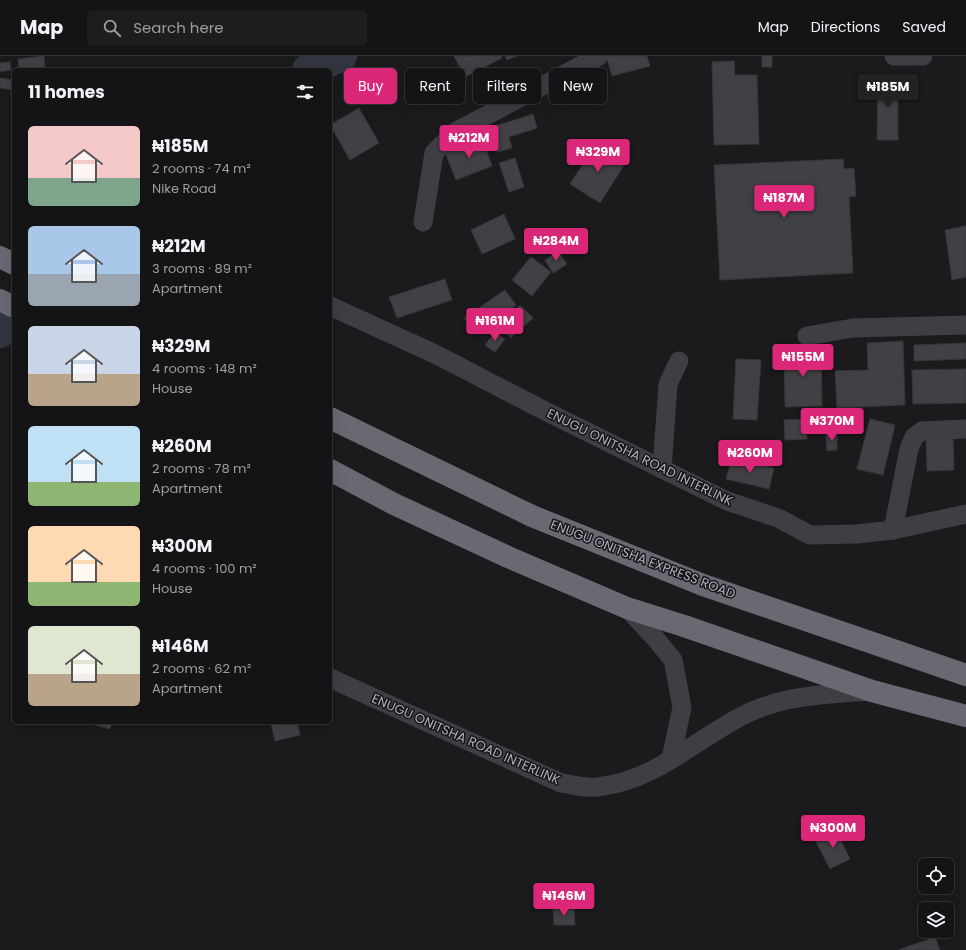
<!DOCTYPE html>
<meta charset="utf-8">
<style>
:root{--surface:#141416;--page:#1d1d1f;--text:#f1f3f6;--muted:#9d9ea1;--line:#333335;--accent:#db2777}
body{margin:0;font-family:Poppins,sans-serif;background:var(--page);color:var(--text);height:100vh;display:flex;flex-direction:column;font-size:15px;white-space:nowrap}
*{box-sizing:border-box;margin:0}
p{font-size:13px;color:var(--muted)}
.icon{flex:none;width:22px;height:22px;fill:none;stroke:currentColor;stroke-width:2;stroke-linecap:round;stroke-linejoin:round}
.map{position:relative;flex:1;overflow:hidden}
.panel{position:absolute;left:12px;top:12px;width:320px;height:656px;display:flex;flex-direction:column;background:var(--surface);border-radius:6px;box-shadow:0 4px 16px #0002,0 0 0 1px var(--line)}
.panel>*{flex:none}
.banner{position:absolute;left:344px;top:12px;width:380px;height:36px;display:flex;gap:8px}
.buttons{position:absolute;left:918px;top:802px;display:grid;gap:8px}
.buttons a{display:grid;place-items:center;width:36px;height:36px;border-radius:6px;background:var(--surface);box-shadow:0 4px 16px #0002,0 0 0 1px var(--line);font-size:20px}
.price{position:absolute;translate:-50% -34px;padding:0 9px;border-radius:4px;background:var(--accent);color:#fff;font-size:13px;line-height:26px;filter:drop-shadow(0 1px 2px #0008)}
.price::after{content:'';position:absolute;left:50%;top:24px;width:12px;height:9px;margin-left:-6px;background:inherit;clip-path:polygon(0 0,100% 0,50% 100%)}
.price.active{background:#222;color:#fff}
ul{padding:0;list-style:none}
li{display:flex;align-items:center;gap:12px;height:100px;padding:0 16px}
li span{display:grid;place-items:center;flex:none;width:112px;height:80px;border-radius:6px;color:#555}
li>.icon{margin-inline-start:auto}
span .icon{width:48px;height:48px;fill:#fffc;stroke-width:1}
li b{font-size:17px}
h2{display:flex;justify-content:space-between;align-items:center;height:48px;padding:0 16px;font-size:17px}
.pill{padding:0 14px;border-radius:6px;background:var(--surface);box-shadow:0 4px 16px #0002,0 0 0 1px var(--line);font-size:14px;line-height:36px}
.pill.active{background:var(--accent);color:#fff}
header{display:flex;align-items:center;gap:24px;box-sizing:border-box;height:56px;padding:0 20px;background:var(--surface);border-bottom:1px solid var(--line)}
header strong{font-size:19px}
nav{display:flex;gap:22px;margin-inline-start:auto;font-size:14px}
.search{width:280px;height:36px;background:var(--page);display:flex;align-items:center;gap:10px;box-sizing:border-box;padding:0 14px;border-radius:6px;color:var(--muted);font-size:15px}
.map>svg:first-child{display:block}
</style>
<header>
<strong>Map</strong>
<div class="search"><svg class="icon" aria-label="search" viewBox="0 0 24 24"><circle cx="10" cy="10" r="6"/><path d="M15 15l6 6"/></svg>Search here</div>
<nav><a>Map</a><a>Directions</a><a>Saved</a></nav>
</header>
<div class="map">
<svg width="966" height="894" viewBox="0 0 966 894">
<rect width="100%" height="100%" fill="#1b1b1d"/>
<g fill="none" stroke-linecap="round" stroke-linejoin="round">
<g stroke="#313641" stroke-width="32">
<polyline points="308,14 341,0"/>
<polyline points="0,276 14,260"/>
</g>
</g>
<g fill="#414044" stroke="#363539">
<polygon points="44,0 45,14 19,14 18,3"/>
<polygon points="454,0 501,0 502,2 465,21"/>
<polygon points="505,0 517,0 507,4"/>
<polygon points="606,0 647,0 650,10 612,20"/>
<rect x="762" y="0" width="10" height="11"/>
<polygon points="734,5 735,19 757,19 759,88 714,89 712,6"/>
<polygon points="10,6 11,14 0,16 0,7"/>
<polygon points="878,19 898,19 898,84 877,84"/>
<polygon points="0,22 14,24 14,34 0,32"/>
<polygon points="359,52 379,87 350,104 330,69"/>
<polygon points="533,58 537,72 509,81 512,92 497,96 489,72"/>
<polygon points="482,82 492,110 456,124 445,96"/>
<polygon points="596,88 626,106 600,147 570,128"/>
<polygon points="515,102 524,131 509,136 499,107"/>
<polygon points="843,103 844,113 854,112 856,140 849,141 853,217 720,224 714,109"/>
<polygon points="504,158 515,183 482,198 471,174"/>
<polygon points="966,170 966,221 952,224 945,174"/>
<polygon points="558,195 567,208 553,217 545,204"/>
<polygon points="531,201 551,216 532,240 512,224"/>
<polygon points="445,223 452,244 397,262 389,241"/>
<polygon points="505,234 516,249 475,278 464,262"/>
<polygon points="520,249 533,262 511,282 498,269"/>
<polygon points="495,276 505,283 495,296 485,289"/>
<polygon points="903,285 905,349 837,352 835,315 868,314 867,287"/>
<polygon points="966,287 966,303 914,305 914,289"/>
<polygon points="821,293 822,350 785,351 784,294"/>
<polygon points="736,303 761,304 757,364 733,363"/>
<polygon points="966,313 966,347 913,348 912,314"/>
<polygon points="807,363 807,383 785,384 784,364"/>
<polygon points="870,363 895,369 883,419 857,413"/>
<polygon points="826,377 837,377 837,394 827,395"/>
<polygon points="953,380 954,414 927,415 926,381"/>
<polygon points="732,402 774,412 769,433 726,423"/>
<polygon points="85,666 112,666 110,673"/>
<polygon points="279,666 297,666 300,679 275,685 271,668"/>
<polygon points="835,773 850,803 830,813 815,784"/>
<polygon points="553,853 574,853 575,869 554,869"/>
<polygon points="935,881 940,894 898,894"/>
</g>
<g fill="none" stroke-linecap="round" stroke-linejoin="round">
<g stroke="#3e3e44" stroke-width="19">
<polyline points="894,0 923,0"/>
<polyline points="423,166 434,97 455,76 599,0"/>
<polyline points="330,250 435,298 547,356 727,445 778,462 810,479 857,478 893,474 966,458"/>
<polyline points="807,280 853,272 966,269"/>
<polyline points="662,413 668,328 679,305"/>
<polyline points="893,474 909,393 914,381 922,375 966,373"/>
<polyline points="627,552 655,582 673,604 682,651 671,703"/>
<path d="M330,622L561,727C570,728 579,731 588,731C593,732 598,731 603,730C656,724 700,680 748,657C786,639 829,638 870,635"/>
</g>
<g stroke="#686972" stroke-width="22">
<polyline points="0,201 14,208"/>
<polyline points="0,244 14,251"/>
<polyline points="330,362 532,460 703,529 966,619"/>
<polyline points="330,414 394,448 508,501 627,552 684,570 872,635 966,660"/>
</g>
</g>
<g text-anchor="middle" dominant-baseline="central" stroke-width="3" stroke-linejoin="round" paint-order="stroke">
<g font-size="13" fill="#aeafbb" stroke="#161618">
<text transform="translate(640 401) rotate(26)">ENUGU ONITSHA ROAD INTERLINK</text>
<text transform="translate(643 503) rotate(21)">ENUGU ONITSHA EXPRESS ROAD</text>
<text transform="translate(466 683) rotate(24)">ENUGU ONITSHA ROAD INTERLINK</text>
</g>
</g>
</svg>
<div class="buttons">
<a><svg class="icon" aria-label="locate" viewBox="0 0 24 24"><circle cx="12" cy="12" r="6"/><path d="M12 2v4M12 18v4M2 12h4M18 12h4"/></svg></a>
<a><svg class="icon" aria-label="layers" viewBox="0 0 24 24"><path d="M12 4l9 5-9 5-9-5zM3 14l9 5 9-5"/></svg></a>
</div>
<b class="price active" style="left:888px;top:52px">₦185M</b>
<b class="price" style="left:469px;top:103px">₦212M</b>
<b class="price" style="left:598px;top:117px">₦329M</b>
<b class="price" style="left:784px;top:163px">₦187M</b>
<b class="price" style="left:556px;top:206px">₦284M</b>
<b class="price" style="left:495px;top:286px">₦161M</b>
<b class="price" style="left:803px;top:322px">₦155M</b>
<b class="price" style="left:832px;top:386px">₦370M</b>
<b class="price" style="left:750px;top:418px">₦260M</b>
<b class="price" style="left:833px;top:793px">₦300M</b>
<b class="price" style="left:564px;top:861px">₦146M</b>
<div class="banner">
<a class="pill active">Buy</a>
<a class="pill">Rent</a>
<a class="pill">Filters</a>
<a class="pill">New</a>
</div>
<section class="panel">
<h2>11 homes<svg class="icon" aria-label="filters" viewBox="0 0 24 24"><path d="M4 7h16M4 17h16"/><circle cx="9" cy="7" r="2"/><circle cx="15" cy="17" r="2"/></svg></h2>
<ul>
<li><span style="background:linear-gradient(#f6c9c9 65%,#7fa58c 0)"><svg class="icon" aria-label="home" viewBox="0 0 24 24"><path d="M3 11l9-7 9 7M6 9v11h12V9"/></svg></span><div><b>₦185M</b><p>2 rooms · 74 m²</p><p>Nike Road</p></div></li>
<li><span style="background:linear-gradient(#a9c7e8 60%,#9aa5b1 0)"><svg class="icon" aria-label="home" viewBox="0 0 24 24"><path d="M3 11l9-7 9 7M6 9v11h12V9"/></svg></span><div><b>₦212M</b><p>3 rooms · 89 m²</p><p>Apartment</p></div></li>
<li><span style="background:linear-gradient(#c9d6e8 60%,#b9a48a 0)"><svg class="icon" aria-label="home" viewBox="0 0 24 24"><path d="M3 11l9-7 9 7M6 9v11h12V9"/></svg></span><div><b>₦329M</b><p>4 rooms · 148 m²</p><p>House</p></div></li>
<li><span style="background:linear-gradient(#bfe0f5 70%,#8fb573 0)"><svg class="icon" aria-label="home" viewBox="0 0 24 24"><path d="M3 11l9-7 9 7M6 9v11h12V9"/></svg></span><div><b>₦260M</b><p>2 rooms · 78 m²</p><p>Apartment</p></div></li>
<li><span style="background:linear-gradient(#ffd9b3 70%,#8fb573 0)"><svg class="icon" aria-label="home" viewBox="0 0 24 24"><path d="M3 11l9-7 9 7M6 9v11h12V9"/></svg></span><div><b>₦300M</b><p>4 rooms · 100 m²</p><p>House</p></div></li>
<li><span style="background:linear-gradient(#dfe7d0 60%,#b9a48a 0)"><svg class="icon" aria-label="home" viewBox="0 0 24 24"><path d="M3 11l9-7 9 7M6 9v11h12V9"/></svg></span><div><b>₦146M</b><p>2 rooms · 62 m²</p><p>Apartment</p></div></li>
</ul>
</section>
</div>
